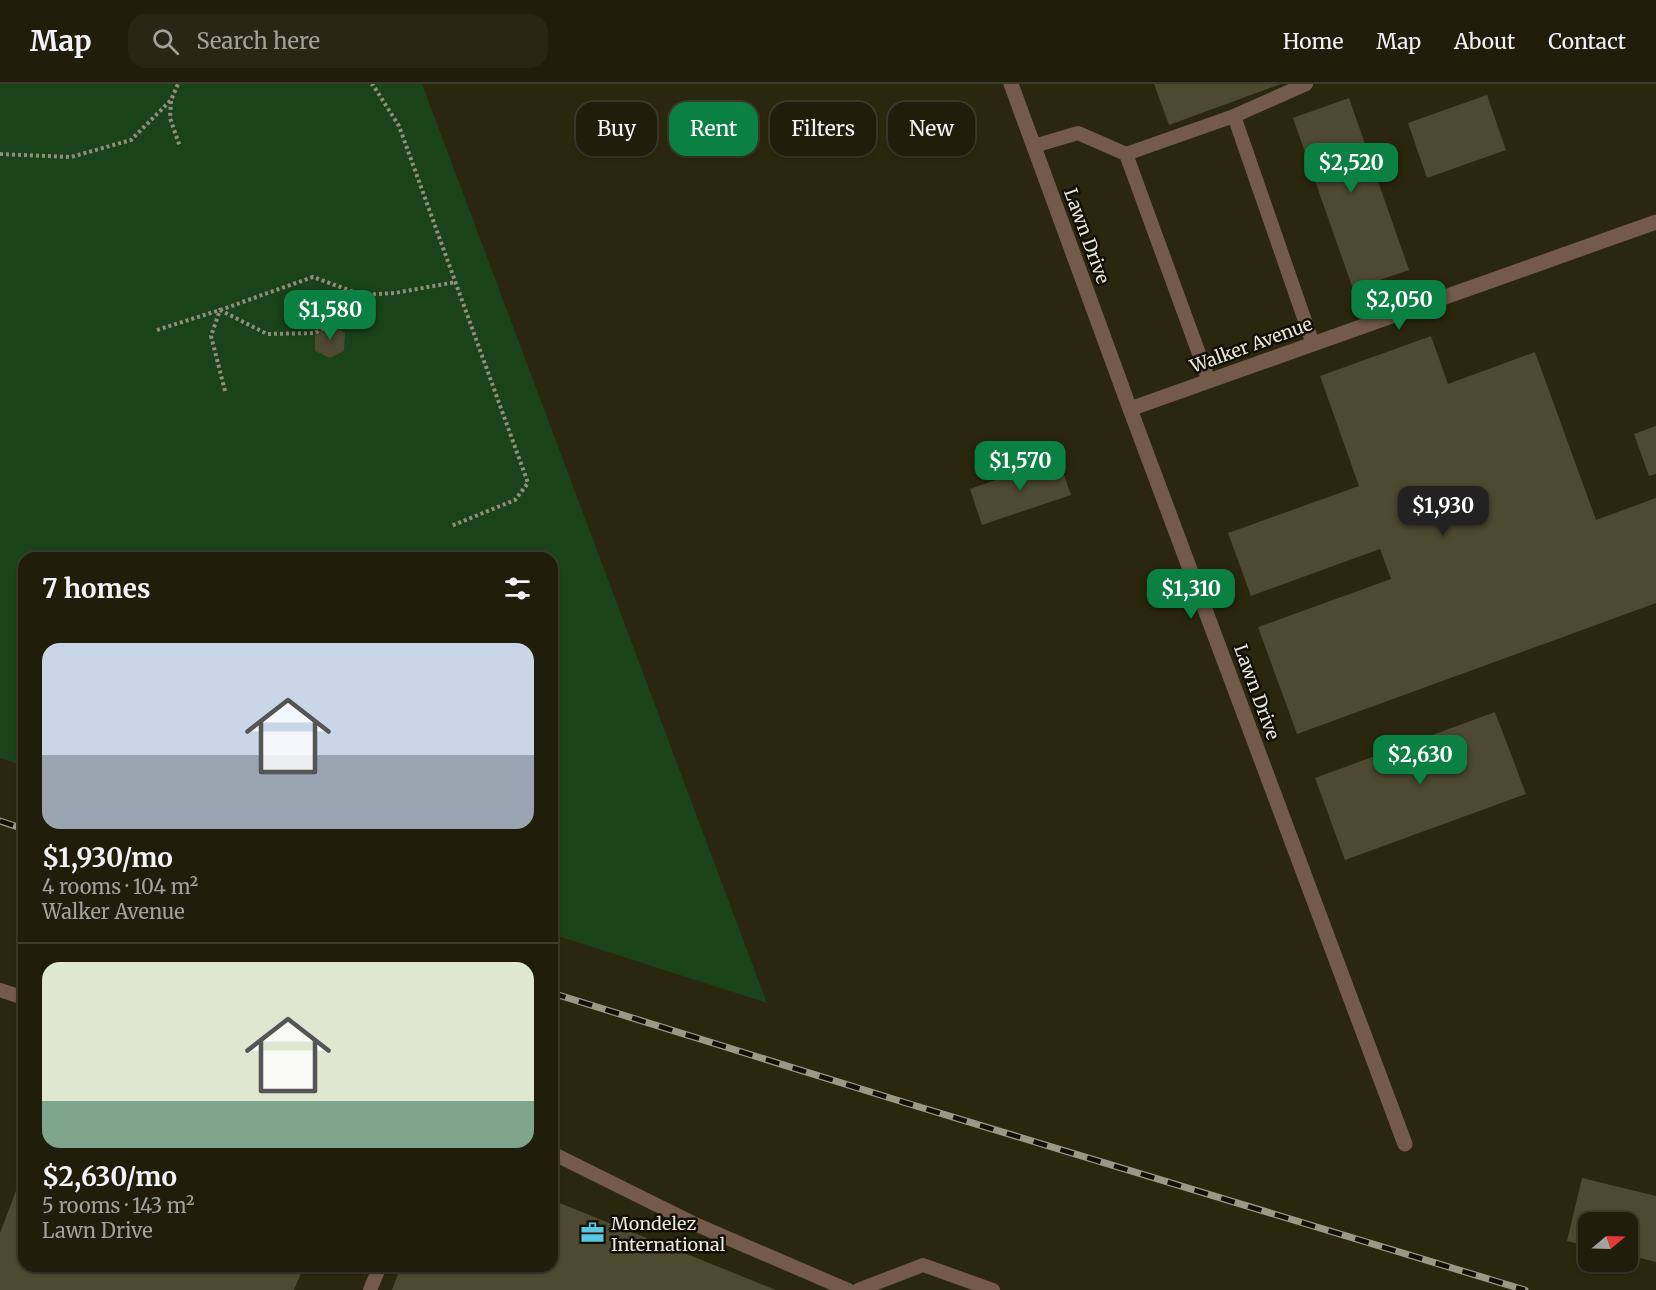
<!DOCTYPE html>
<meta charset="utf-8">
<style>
:root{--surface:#201d0b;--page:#282614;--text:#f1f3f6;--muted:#a2a29d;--line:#3d3b2c;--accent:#0b8043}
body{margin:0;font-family:Merriweather,serif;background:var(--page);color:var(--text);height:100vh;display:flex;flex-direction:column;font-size:22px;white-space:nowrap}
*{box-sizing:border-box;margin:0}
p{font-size:20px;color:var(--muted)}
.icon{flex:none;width:33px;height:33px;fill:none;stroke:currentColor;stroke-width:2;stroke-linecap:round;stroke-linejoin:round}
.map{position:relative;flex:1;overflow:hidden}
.side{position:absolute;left:18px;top:468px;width:540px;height:720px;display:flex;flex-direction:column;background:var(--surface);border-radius:18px;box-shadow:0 2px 4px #0004,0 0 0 2px var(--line)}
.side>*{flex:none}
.banner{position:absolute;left:576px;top:18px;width:570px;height:54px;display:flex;gap:12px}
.needle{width:39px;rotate:71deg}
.buttons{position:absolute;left:1578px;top:1128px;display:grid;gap:12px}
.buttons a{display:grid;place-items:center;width:60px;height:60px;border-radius:12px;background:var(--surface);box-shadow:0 2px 4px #0004,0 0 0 2px var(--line);font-size:30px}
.price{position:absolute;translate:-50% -51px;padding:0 14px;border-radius:12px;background:var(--accent);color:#fff;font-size:20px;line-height:39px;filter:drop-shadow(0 2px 3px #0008)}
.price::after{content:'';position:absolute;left:50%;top:36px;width:18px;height:14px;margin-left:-9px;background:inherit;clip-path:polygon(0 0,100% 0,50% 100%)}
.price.on{background:#222;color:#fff}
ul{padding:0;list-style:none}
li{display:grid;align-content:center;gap:12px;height:318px;padding:0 24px}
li+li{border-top:2px solid var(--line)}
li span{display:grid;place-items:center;height:186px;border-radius:18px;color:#555}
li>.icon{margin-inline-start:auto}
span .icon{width:108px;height:108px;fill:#fffc;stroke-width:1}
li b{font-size:26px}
h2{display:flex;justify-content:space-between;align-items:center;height:72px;padding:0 24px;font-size:26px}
.pill{padding:0 21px;border-radius:18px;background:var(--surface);box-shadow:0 2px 4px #0004,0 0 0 2px var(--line);font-size:21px;line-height:54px}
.pill.on{background:var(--accent);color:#fff}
header{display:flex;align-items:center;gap:36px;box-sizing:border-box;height:84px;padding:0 30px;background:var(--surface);border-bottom:2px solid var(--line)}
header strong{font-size:28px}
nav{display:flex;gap:33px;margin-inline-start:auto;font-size:21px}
.search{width:420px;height:54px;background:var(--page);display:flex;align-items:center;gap:15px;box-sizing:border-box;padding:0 21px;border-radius:18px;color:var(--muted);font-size:22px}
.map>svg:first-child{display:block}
</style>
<header>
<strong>Map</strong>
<div class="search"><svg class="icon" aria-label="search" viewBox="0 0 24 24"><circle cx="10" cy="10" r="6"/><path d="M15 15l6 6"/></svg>Search here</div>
<nav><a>Home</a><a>Map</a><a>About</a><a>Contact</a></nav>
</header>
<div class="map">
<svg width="1656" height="1206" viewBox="0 0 1656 1206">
<rect width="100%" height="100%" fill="#2b270f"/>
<polygon fill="#1a431a" points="0,0 422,0 767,919 552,850 552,474 24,474 24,682 0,674"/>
<g fill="#4e4931">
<polygon points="1154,0 1281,0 1169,41"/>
<polygon points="1487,11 1506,66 1427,94 1408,39"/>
<polygon points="1349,14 1409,186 1353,205 1293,34"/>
<polygon points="330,240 345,249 344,267 330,274 315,267 315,249"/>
<polygon points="1431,252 1448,300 1535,268 1596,436 1656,414 1656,519 1297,650 1258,543 1391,495 1380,465 1251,512 1228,449 1359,402 1320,292"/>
<polygon points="1656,342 1656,390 1649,392 1634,350"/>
<polygon points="1058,374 1071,411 982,441 970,405"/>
<polygon points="1495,628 1526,710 1345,776 1315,694"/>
<polygon points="24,1086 24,1182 304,1182 294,1206 0,1206 0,1149"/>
<polygon points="1582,1094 1656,1112 1656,1178 1628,1171 1628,1138 1588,1138 1588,1162 1567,1157"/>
<polygon points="552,1116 776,1206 392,1206 401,1182 492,1182 510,1189 512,1182 552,1182"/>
</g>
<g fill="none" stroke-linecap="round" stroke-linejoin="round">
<g stroke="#918e7c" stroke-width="4" stroke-dasharray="3 3" stroke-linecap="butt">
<polyline points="371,0 373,1 399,42 528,399 515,416 451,442"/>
<polyline points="171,17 170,34 180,63"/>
<polyline points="0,70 71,73 131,56 171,16 178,0"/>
<polyline points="157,246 220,226 313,193 362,211 395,209 456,198"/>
<polyline points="225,307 211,252 220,226 267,250 315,249 330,240 362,211"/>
</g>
<g stroke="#735a4b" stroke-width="14">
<polyline points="1234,32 1306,0"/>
<polyline points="1034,62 1078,49 1126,70 1209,297"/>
<polyline points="1126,70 1234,32 1313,260"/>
<polyline points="0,906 24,914"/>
<polyline points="552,1069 695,1140 848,1206"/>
<polyline points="370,1206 380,1182"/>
<polyline points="858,1206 923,1181 993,1206"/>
</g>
<g stroke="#735a4b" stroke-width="15">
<polyline points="1011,0 1130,325 1405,1060"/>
<polyline points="1130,325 1656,138"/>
</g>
<defs>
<g id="rail">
<polyline points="0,737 24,745"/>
<polyline points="552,909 903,1018 1525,1206"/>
</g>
</defs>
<use href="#rail" stroke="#9b9886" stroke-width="7"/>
<use href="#rail" stroke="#121006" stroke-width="4.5" stroke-dasharray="14" stroke-linecap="butt"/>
</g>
<defs>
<symbol id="office-bare" viewBox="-9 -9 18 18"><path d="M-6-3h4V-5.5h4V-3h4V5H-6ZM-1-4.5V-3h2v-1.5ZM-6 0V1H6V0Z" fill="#58c9e3" stroke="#121006" stroke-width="2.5" paint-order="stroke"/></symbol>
</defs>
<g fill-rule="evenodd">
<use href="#office-bare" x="576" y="1132" width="33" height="33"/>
</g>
<g text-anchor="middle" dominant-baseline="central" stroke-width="5" stroke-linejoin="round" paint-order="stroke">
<g font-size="18" fill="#e9e7d9" stroke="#121006">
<text transform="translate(1087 152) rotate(70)">Lawn Drive</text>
<text transform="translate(1251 261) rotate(-20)">Walker Avenue</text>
<text transform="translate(1257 608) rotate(70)">Lawn Drive</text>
</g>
<g font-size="18" fill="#e9e7d9" stroke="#121006" text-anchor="start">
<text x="611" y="1139">Mondelez<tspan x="611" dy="21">International</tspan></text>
</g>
</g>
</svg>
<div class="buttons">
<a><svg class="needle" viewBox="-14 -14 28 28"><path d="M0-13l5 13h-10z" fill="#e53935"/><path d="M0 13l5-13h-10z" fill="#a2a29d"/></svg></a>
</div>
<b class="price" style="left:1351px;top:110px">$2,520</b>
<b class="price" style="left:1399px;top:247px">$2,050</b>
<b class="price" style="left:330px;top:257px">$1,580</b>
<b class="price" style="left:1020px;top:408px">$1,570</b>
<b class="price on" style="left:1443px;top:453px">$1,930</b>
<b class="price" style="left:1191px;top:536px">$1,310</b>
<b class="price" style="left:1420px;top:702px">$2,630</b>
<div class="banner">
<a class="pill">Buy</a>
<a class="pill on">Rent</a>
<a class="pill">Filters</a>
<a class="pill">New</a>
</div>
<section class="side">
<h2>7 homes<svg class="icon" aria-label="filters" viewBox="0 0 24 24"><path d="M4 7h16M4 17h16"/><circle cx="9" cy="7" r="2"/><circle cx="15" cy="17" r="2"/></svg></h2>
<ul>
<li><span style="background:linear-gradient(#c9d6e8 60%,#9aa5b1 0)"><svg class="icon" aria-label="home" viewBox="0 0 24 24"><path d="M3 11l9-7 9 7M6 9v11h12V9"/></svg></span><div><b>$1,930/mo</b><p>4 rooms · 104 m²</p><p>Walker Avenue</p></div></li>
<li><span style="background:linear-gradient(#dfe7d0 75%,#7fa58c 0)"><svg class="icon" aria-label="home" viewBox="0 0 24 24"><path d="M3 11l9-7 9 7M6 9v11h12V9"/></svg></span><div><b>$2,630/mo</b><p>5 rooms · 143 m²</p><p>Lawn Drive</p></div></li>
</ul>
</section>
</div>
